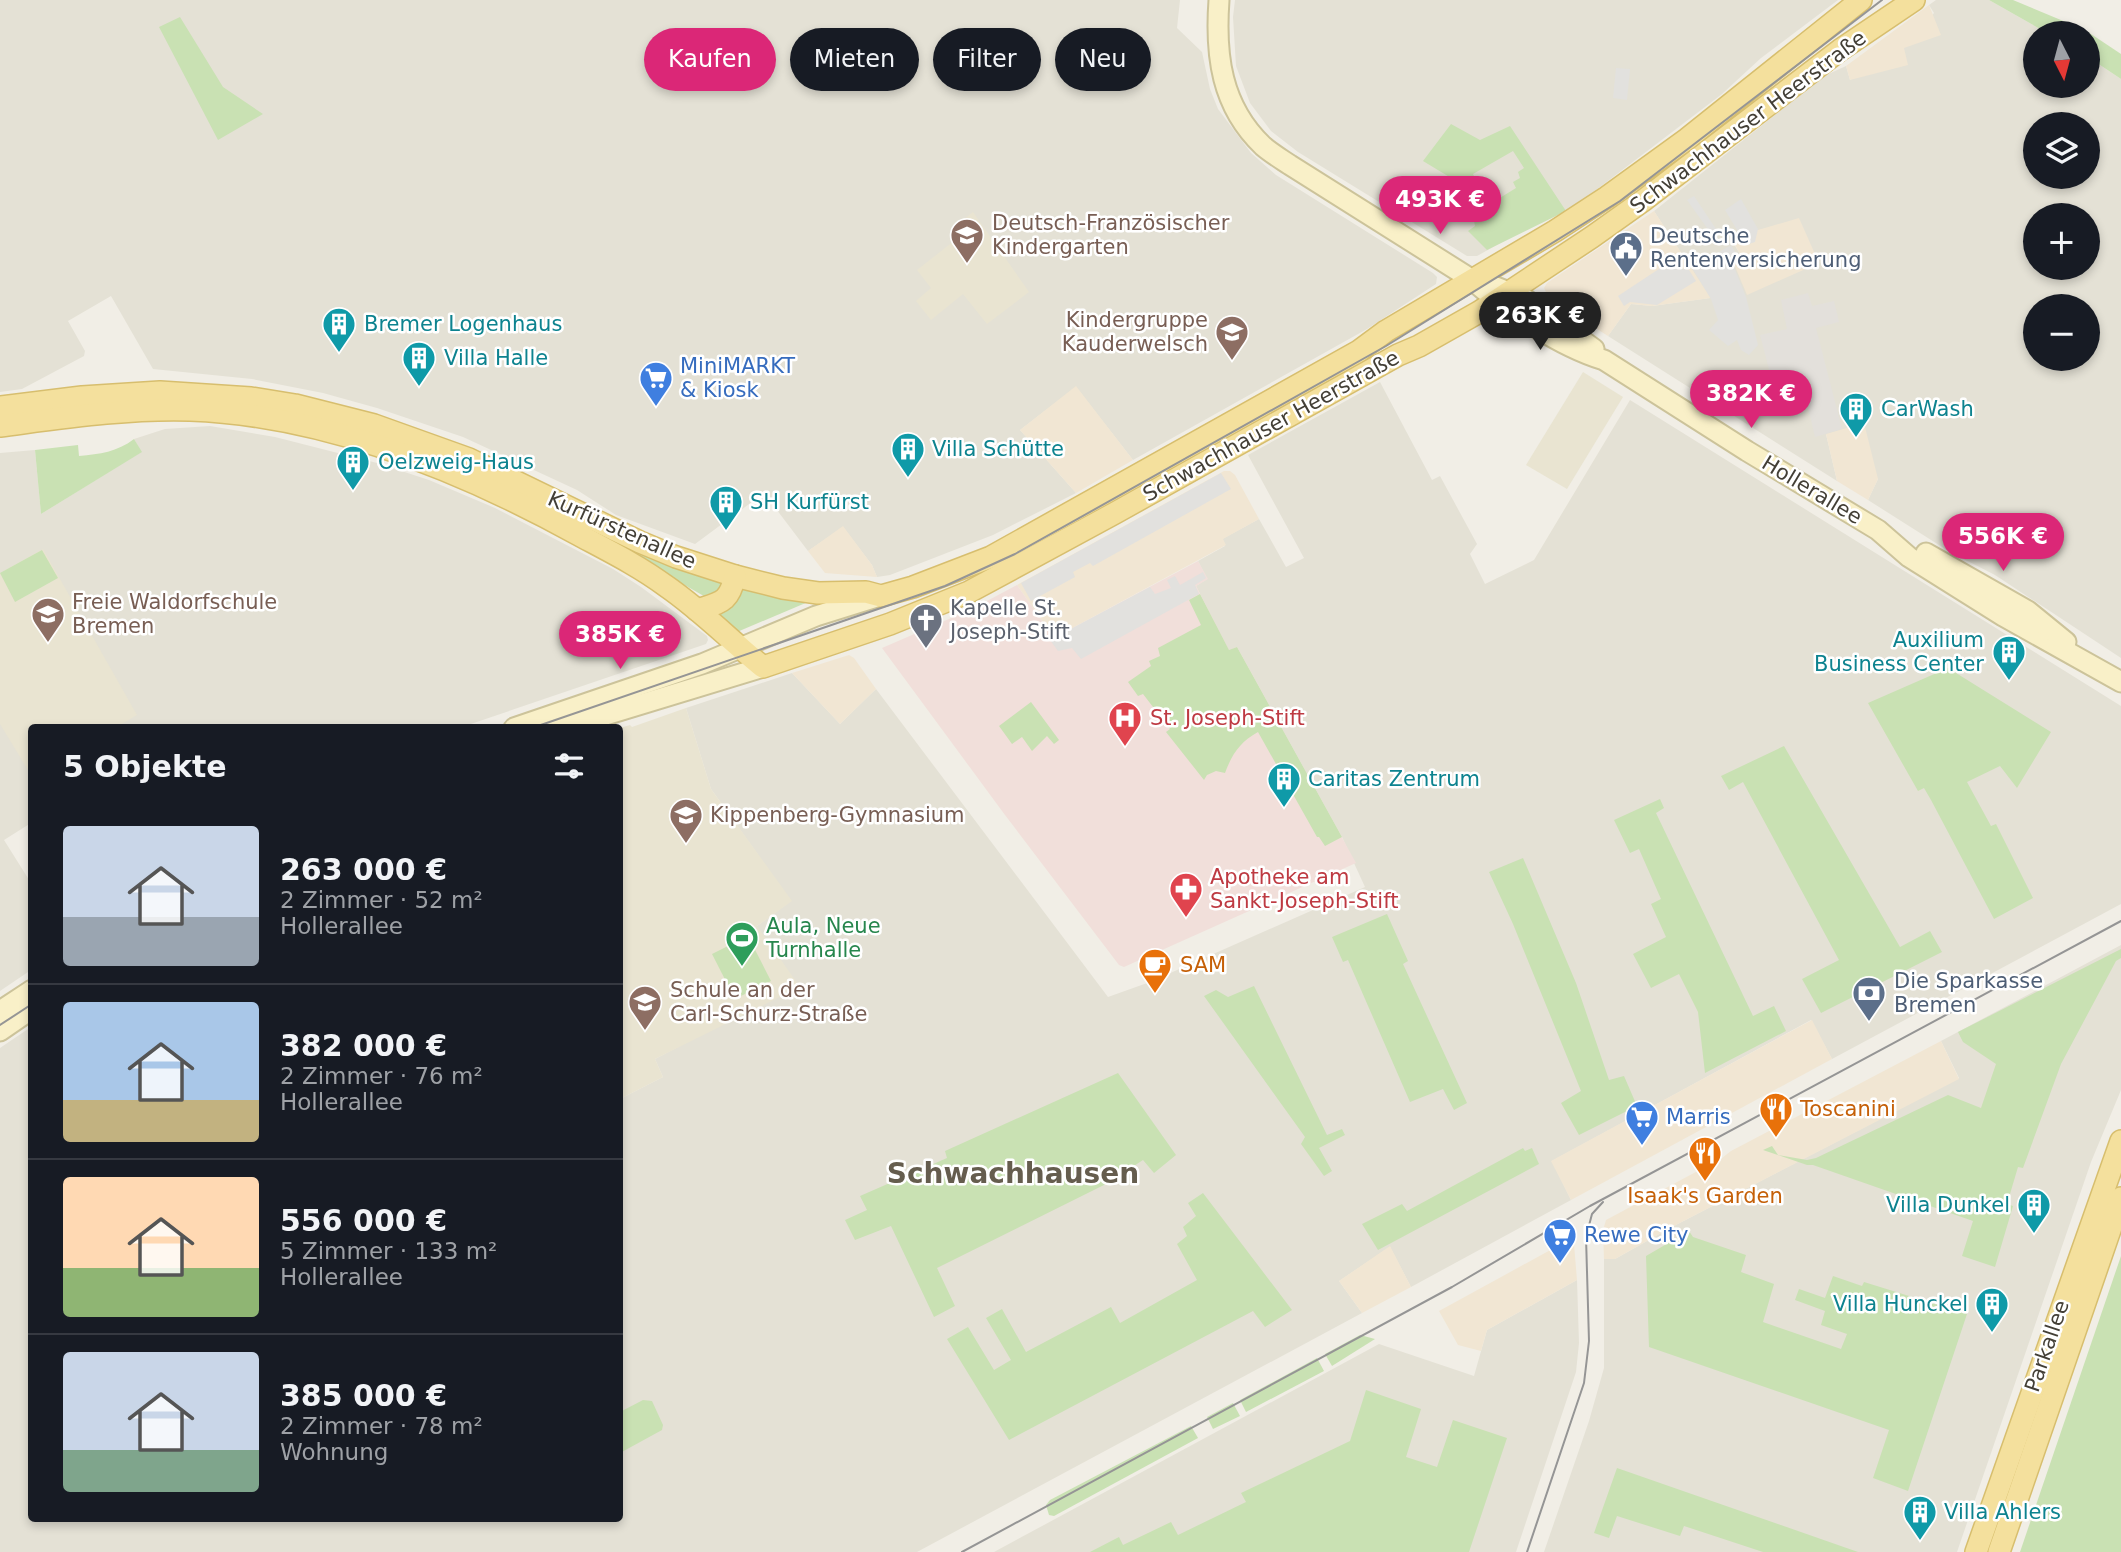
<!DOCTYPE html>
<html lang="de">
<meta charset="utf-8">
<style>
:root{--surface:#171b24;--page:#242831;--text:#f1f3f6;--muted:#9ea1a6;--line:#363941;--accent:#db2777}
body{margin:0;font-family:"DejaVu Sans",sans-serif;background:var(--page);color:var(--text);height:100vh;display:flex;flex-direction:column;font-size:26px;white-space:nowrap}
*{box-sizing:border-box;margin:0}
p{font-size:23px;color:var(--muted)}
.icon{flex:none;width:38px;height:38px;fill:none;stroke:currentColor;stroke-width:2;stroke-linecap:round;stroke-linejoin:round}
.map{position:relative;flex:1;overflow:hidden}
.panel{position:absolute;left:28px;top:724px;width:595px;height:798px;display:flex;flex-direction:column;background:var(--surface);border-radius:7px;box-shadow:0 4px 10px #0003}
.panel>*{flex:none}
.hud{position:absolute;left:644px;top:28px;width:665px;height:63px;display:flex;gap:14px}
.needle{width:46px;rotate:174deg}
.tools{position:absolute;left:2023px;top:21px;display:grid;gap:14px}
.tools a{display:grid;place-items:center;width:77px;height:77px;border-radius:50%;background:var(--surface);box-shadow:0 4px 10px #0003;font-size:35px}
.price{position:absolute;translate:-50% -60px;padding:0 16px;border-radius:24px;background:var(--accent);color:#fff;font-size:23px;line-height:46px;filter:drop-shadow(0 2px 4px #0008)}
.price::after{content:'';position:absolute;left:50%;top:42px;width:21px;height:16px;margin-left:-10px;background:inherit;clip-path:polygon(0 0,100% 0,50% 100%)}
.price.active{background:#222;color:#fff}
ul{padding:0;list-style:none}
li{display:flex;align-items:center;gap:21px;height:175px;padding:0 35px}
li+li{border-top:2px solid var(--line)}
li span{display:grid;place-items:center;flex:none;width:196px;height:140px;border-radius:7px;color:#555}
li>.icon{margin-inline-start:auto}
span .icon{width:84px;height:84px;fill:#fffc;stroke-width:1}
li b{font-size:30px}
h2{display:flex;justify-content:space-between;align-items:center;height:84px;padding:0 35px;font-size:30px}
.pill{padding:0 24px;border-radius:32px;background:var(--surface);box-shadow:0 4px 10px #0003;font-size:24px;line-height:63px}
.pill.active{background:var(--accent);color:#fff}
.map>svg:first-child{display:block}
</style>
<div class="map">
<svg width="2121" height="1552" viewBox="0 0 2121 1552">
<rect width="100%" height="100%" fill="#f1eee6"/>
<g fill="#e4e1d5" fill-rule="evenodd">
<polygon points="0,0 1180,0 1177,28 1202,52 1210,89 1218,109 1251,153 1276,175 1433,273 1437,277 1436,284 1367,329 1133,460 1076,387 1020,430 1076,493 993,535 890,575 877,577 872,565 843,527 808,551 764,493 695,544 616,515 577,490 463,437 377,408 323,393 252,379 153,369 111,296 68,321 85,351 84,356 22,389 0,392"/>
<polygon points="1235,0 1838,0 1761,58 1722,94 1575,206 1542,220 1477,256 1467,256 1298,152 1271,131 1250,103 1236,66 1233,17"/>
<path d="M1936,0H1989L2047,33H2035V86H2088V57L2121,79V658L1995,575L1950,552L1868,500L1878,479L1826,434L1837,481L1608,336L1631,304L1652,306L1710,298L1654,211L1824,76L1846,66L1850,80L1903,48L1934,13L1929,5ZM2035,124H2088V177H2035ZM2035,215H2088V268H2035ZM1731,239L1819,262L1800,270L1731,258L1740,254ZM2035,306H2088V359H2035Z"/>
<polygon points="1380,382 1432,480 1440,476 1477,544 1470,554 1485,584 1534,560 1630,400 2121,706 2121,904 1832,1059 1811,1020 1552,1161 1571,1200 1411,1287 1390,1247 1339,1281 1362,1313 917,1552 0,1552 0,1048 31,1027 32,1519 620,1519 620,1099 663,1077 655,1059 678,1047 757,926 791,901 711,789 686,708 792,673 840,724 876,689 1108,997 1150,982 1365,887 1342,837 1237,647 1229,651 1196,586 1207,579 1198,561 1225,546 1222,539 1259,519 1286,567 1304,558 1248,455"/>
<polygon points="210,426 275,437 377,463 429,480 495,508 613,569 641,587 707,636 708,640 706,644 459,728 32,728 31,823 4,840 31,883 31,970 0,991 0,453 35,450 41,514 141,452 134,439 165,429"/>
<polygon points="2121,945 2121,1090 2091,1162 1957,1552 1544,1552 1589,1421 1604,1368 1604,1259 1615,1259 1670,1228 1959,1078 1941,1041"/>
<polygon points="1577,1280 1579,1343 1576,1372 1516,1552 994,1552 1379,1344 1474,1376 1487,1330"/>
</g>
<g fill="#f1e6d3">
<polygon points="1929,5 1941,35 1904,48 1908,65 1850,80 1846,66"/>
<polygon points="1654,211 1711,298 1652,306 1631,304 1608,336 1549,298 1544,288 1547,283"/>
<polygon points="1799,218 1819,263 1747,295 1731,257 1740,254 1731,238"/>
<polygon points="1076,386 1133,460 1076,493 1020,430"/>
<polygon points="1864,423 1878,479 1868,500 1837,481 1826,434"/>
<polygon points="1224,471 1230,471 1235,475 1259,519 1223,539 1226,545 1054,638 1017,585"/>
<polygon points="843,526 872,565 877,577 825,573 808,551"/>
<polygon points="849,655 854,658 876,689 840,724 792,673"/>
<polygon points="1812,1020 1832,1059 1571,1200 1551,1161"/>
<polygon points="1941,1041 1959,1079 1670,1228 1615,1259 1604,1259 1603,1230 1606,1220 1722,1158 1731,1151"/>
<polygon points="1565,1242 1574,1244 1577,1280 1487,1330 1481,1351 1458,1345 1439,1311"/>
<polygon points="1390,1246 1411,1287 1362,1313 1339,1281"/>
</g>
<polygon fill="#e3e0db" points="1808,293 1812,306 1834,301 1839,322 1816,328 1842,429 1815,437 1800,374 1772,381 1760,335 1787,329 1781,300"/>
<g fill="#e9e4d1">
<polygon points="973,212 1029,292 987,324 963,294 931,320 916,301 931,288 917,270 959,237 952,228"/>
<polygon points="1583,372 1623,397 1567,489 1526,465"/>
<polygon points="43,549 137,715 115,728 32,728 31,775 0,724 0,573"/>
<polygon points="686,708 711,789 792,901 757,926 800,987 655,1059 663,1077 620,1099 620,728 630,725 632,727"/>
</g>
<polygon fill="#f1dfda" points="1198,561 1208,579 1196,586 1229,650 1237,647 1356,863 1124,967 1119,965 1005,815 882,648 972,609 1017,585 1054,638"/>
<g fill="#c9e1b3">
<polygon points="1989,0 2013,0 2085,30 2121,54 2121,79 2088,57 2088,33 2047,33"/>
<polygon points="180,17 223,87 263,114 218,140 159,27"/>
<polygon points="1451,124 1480,140 1510,126 1566,211 1487,250 1468,231 1475,226 1474,221 1481,218 1477,212 1516,188 1513,182 1520,178 1518,172 1524,168 1513,151 1473,174 1474,176 1461,184 1423,161"/>
<path d="M134,439L142,452L41,514L35,450L78,445L79,456C100,454 117,452 134,439Z"/>
<polygon points="551,508 721,579 725,585 709,599"/>
<polygon points="42,550 58,578 15,602 0,573"/>
<polygon points="739,585 815,599 737,632 710,610"/>
<path d="M1200,594L1229,650L1237,647L1342,837L1325,846L1319,837H1317L1258,732C1240,742 1232,754 1225,773L1216,771L1207,775L1204,780L1166,732L1170,729L1143,694L1138,696L1128,682L1151,666L1149,661L1160,656L1158,648L1201,625L1189,600Z"/>
<polygon points="1948,668 2051,732 2017,788 2000,766 1967,782 1991,826 1996,824 2033,898 1994,919 1931,800 1924,788 1918,791 1868,703"/>
<polygon points="1031,702 1059,740 1054,744 1047,736 1032,751 1022,737 1012,744 999,726"/>
<polygon points="1784,746 1900,947 1930,931 1942,952 1821,1013 1802,979 1839,960 1743,782 1729,790 1721,776"/>
<polygon points="1660,799 1664,808 1656,813 1753,1016 1774,1006 1786,1031 1705,1073 1698,1012 1679,974 1651,988 1633,954 1666,937 1651,904 1661,899 1639,849 1630,853 1614,820"/>
<polygon points="1523,858 1576,983 1609,1080 1624,1076 1637,1106 1579,1135 1561,1103 1581,1091 1513,924 1489,872"/>
<polygon points="1387,914 1408,961 1403,964 1467,1103 1454,1110 1443,1089 1410,1102 1348,960 1343,962 1332,937"/>
<polygon points="748,936 771,981 735,999 712,954"/>
<polygon points="2121,949 2121,958 2116,961 2061,1064 2023,1168 2018,1167 2007,1204 2013,1206 1995,1267 1962,1256 1973,1221 1813,1165 1807,1165 1763,1150 1772,1146 1778,1155 1807,1160 1816,1158 1948,1095 1981,1108 1996,1064 1963,1042 1958,1032"/>
<polygon points="1254,986 1327,1135 1342,1129 1345,1135 1319,1148 1332,1171 1324,1176 1301,1144 1305,1137 1204,996 1216,990 1228,997"/>
<polygon points="1118,1073 1176,1155 1154,1173 1143,1160 1108,1183 937,1268 955,1306 934,1317 891,1226 855,1240 845,1220 867,1210 860,1196 947,1158 945,1151"/>
<polygon points="1523,1148 1525,1151 1532,1148 1539,1164 1378,1250 1362,1224 1402,1204 1407,1211"/>
<polygon points="1203,1193 1292,1310 1265,1327 1253,1311 1009,1440 947,1339 968,1327 994,1370 1011,1360 986,1318 1002,1309 1026,1352 1111,1307 1120,1323 1197,1280 1177,1244 1187,1236 1183,1227 1196,1216 1188,1203"/>
<polygon points="1689,1231 1693,1237 1746,1255 1741,1272 1774,1284 1763,1322 1841,1349 1847,1334 1821,1325 1825,1311 1795,1300 1799,1289 1825,1298 1833,1276 1862,1286 1864,1282 1967,1314 1908,1491 1873,1478 1889,1430 1649,1347 1646,1256"/>
<polygon points="2121,1256 2121,1552 2020,1552 2108,1294"/>
<polygon points="1360,1335 1375,1339 1332,1366 1325,1354"/>
<polygon points="1317,1358 1324,1371 1246,1412 1240,1400"/>
<polygon points="1366,1390 1421,1409 1406,1457 1437,1467 1453,1420 1507,1438 1469,1552 1090,1552 1119,1537 1123,1545 1171,1522 1178,1535 1246,1502 1241,1493 1350,1441"/>
<polygon points="643,1400 652,1401 663,1425 662,1430 620,1453 620,1412"/>
<polygon points="1233,1403 1240,1416 1213,1429 1207,1417"/>
<polygon points="1191,1426 1198,1438 1054,1516 1049,1515 1046,1505 1050,1500"/>
<polygon points="1617,1468 1858,1552 1763,1552 1684,1526 1680,1536 1617,1516 1609,1538 1594,1533"/>
</g>
<g fill="#e2e1de">
<polygon points="1616,68 1630,69 1627,100 1613,98"/>
<polygon points="1694,196 1718,232 1712,235 1687,200"/>
<polygon points="1741,199 1758,229 1755,242 1746,245 1725,210"/>
<polygon points="1731,245 1736,253 1730,257 1746,297 1758,345 1749,355 1741,350 1737,340 1728,346 1709,330 1718,320 1711,299 1692,268"/>
<polygon points="1671,261 1675,267 1689,270 1696,281 1657,305 1630,302 1624,306 1618,296"/>
<polygon points="1221,473 1231,489 1093,566 1090,563 1073,572 1075,577 1031,601 1021,583"/>
<polygon points="1203,572 1206,578 1195,585 1199,594 1081,659 1072,648 1058,651 1050,640 1150,587 1155,594 1171,588 1167,580 1175,576 1180,585"/>
</g>
<g fill="none" stroke-linecap="round" stroke-linejoin="round">
<defs>
<g id="secondary">
<path d="M1219,0C1215,55 1221,106 1263,146C1271,153 1281,159 1290,165L1471,279C1508,311 1558,346 1604,360L1747,451L1878,530L1909,557L2003,616L2121,682"/>
<polyline points="1496,287 1524,298 1594,349"/>
<polyline points="1926,553 2028,611 2066,642"/>
<polyline points="514,728 702,664 816,616 880,596"/>
<polyline points="563,728 763,667"/>
<polyline points="0,1011 32,990"/>
<polyline points="0,1031 32,1009"/>
</g>
<g id="primary">
<polyline points="0,407 82,397 160,392 251,398 295,405 374,425 469,459 640,542 676,557 735,576 783,588 818,593 866,592 881,596 913,587 991,557 1359,351 1386,331 1555,231 1607,197 1687,139 1861,0"/>
<path d="M0,426C62,418 127,408 190,410C326,415 461,470 579,535C609,551 639,566 666,586C701,610 731,641 763,667L890,624L969,592L1115,513L1398,355L1419,346L1479,312L1592,237L1644,200L1840,50L1914,0"/>
<path d="M697,610C721,602 729,603 735,576"/>
<polyline points="1976,1552 2121,1141"/>
<polyline points="1999,1552 2121,1198"/>
</g>
</defs>
<use href="#secondary" stroke="#ccc39a" stroke-width="23"/>
<use href="#primary" stroke="#d7be6e" stroke-width="24"/>
<use href="#secondary" stroke="#f9f0c8" stroke-width="19"/>
<use href="#primary" stroke="#f4e09d" stroke-width="21"/>
<g stroke="#959595" stroke-width="2">
<polyline points="532,728 945,586 1015,554 1386,346 1620,201 1882,0"/>
<polyline points="0,1025 32,1004"/>
<polyline points="962,1552 1452,1287 1590,1206 2121,921"/>
<polyline points="1527,1552 1584,1383 1589,1341 1586,1237 1592,1214 1603,1202"/>
</g>
</g>
<defs>
<symbol id="school-pin" viewBox="-11 -11 22 30"><path d="M0 17L-7.5 6A9.5 9.5 0 1 1 7.5 6Z" fill="#8d6e63" stroke="#fff"/><path d="M0-5L7-2L0 1L-7-2ZM-4 1L0 2.5L4 1V4Q0 6-4 4Z" fill="#fff"/></symbol>
<symbol id="civic-pin" viewBox="-11 -11 22 30"><path d="M0 17L-7.5 6A9.5 9.5 0 1 1 7.5 6Z" fill="#5c6f8a" stroke="#fff"/><path d="M-.6-6.5H3V-4.5H.6V-3L4-1V1h2V6H-6V1h2V-1L-.6-3ZM-1.2 2.5V6h2.4V2.5Z" fill="#fff"/></symbol>
<symbol id="building-pin" viewBox="-11 -11 22 30"><path d="M0 17L-7.5 6A9.5 9.5 0 1 1 7.5 6Z" fill="#0f9aa8" stroke="#fff"/><path d="M-4-6H4V6H1V3H-1V6H-4ZM-2.5-4.3h1.7v1.8h-1.7ZM.8-4.3h1.7v1.8H.8ZM-2.5-1h1.7V.8h-1.7ZM.8-1h1.7V.8H.8Z" fill="#fff"/></symbol>
<symbol id="supermarket-pin" viewBox="-11 -11 22 30"><path d="M0 17L-7.5 6A9.5 9.5 0 1 1 7.5 6Z" fill="#3f7fe0" stroke="#fff"/><path d="M-6-5.5h2.5l.6 2H6L4.5 2H-2.5L-4.4-4H-6ZM-1.5 3.2a1.3 1.3 0 1 0 .1 0ZM3 3.2a1.3 1.3 0 1 0 .1 0Z" fill="#fff"/></symbol>
<symbol id="church-pin" viewBox="-11 -11 22 30"><path d="M0 17L-7.5 6A9.5 9.5 0 1 1 7.5 6Z" fill="#6b7280" stroke="#fff"/><path d="M-1.2-6h2.4v3.5h3.3v2.4h-3.3V6h-2.4V-.1h-3.3v-2.4h3.3Z" fill="#fff"/></symbol>
<symbol id="hospital-pin" viewBox="-11 -11 22 30"><path d="M0 17L-7.5 6A9.5 9.5 0 1 1 7.5 6Z" fill="#e0444e" stroke="#fff"/><path d="M-5-5h3v3.5h4V-5h3V5h-3V1.5h-4V5h-3Z" fill="#fff"/></symbol>
<symbol id="pharmacy-pin" viewBox="-11 -11 22 30"><path d="M0 17L-7.5 6A9.5 9.5 0 1 1 7.5 6Z" fill="#e0444e" stroke="#fff"/><path d="M-2-6h4v4h4v4h-4v4h-4v-4h-4v-4h4Z" fill="#fff"/></symbol>
<symbol id="stadium-pin" viewBox="-11 -11 22 30"><path d="M0 17L-7.5 6A9.5 9.5 0 1 1 7.5 6Z" fill="#2e9e5b" stroke="#fff"/><path d="M0-5a6.5 5 0 1 0 0 10a6.5 5 0 1 0 0-10ZM-3.5-1.8h7v3.6h-7Z" fill="#fff"/></symbol>
<symbol id="cafe-pin" viewBox="-11 -11 22 30"><path d="M0 17L-7.5 6A9.5 9.5 0 1 1 7.5 6Z" fill="#e8710a" stroke="#fff"/><path d="M-5.5-4.5H6V0H3Q3 3.5 0 3.5H-2.5Q-5.5 3.5-5.5 0ZM3-3.2v2h1.7v-2ZM-6 4.5H4V6H-6Z" fill="#fff"/></symbol>
<symbol id="bank-pin" viewBox="-11 -11 22 30"><path d="M0 17L-7.5 6A9.5 9.5 0 1 1 7.5 6Z" fill="#5c6f8a" stroke="#fff"/><path d="M-6-4H6V4H-6ZM0-2.3a2.3 2.3 0 1 0 0 4.6a2.3 2.3 0 1 0 0-4.6Z" fill="#fff"/></symbol>
<symbol id="restaurant-pin" viewBox="-11 -11 22 30"><path d="M0 17L-7.5 6A9.5 9.5 0 1 1 7.5 6Z" fill="#e8710a" stroke="#fff"/><path d="M-5-6h1v4h1v-4h1v4h1v-4h1v5L-1.5 .5V6h-2V.5L-5-1ZM5-6V6H3V1.5H1.5Q1.5-4 5-6Z" fill="#fff"/></symbol>
</defs>
<g fill-rule="evenodd">
<use href="#school-pin" x="948" y="216" width="38" height="52"/>
<use href="#civic-pin" x="1607" y="229" width="38" height="52"/>
<use href="#building-pin" x="320" y="305" width="38" height="52"/>
<use href="#school-pin" x="1213" y="313" width="38" height="52"/>
<use href="#building-pin" x="400" y="339" width="38" height="52"/>
<use href="#supermarket-pin" x="637" y="359" width="38" height="52"/>
<use href="#building-pin" x="1837" y="390" width="38" height="52"/>
<use href="#building-pin" x="889" y="430" width="38" height="52"/>
<use href="#building-pin" x="334" y="443" width="38" height="52"/>
<use href="#building-pin" x="707" y="483" width="38" height="52"/>
<use href="#school-pin" x="29" y="595" width="38" height="52"/>
<use href="#church-pin" x="907" y="601" width="38" height="52"/>
<use href="#building-pin" x="1990" y="633" width="38" height="52"/>
<use href="#hospital-pin" x="1106" y="699" width="38" height="52"/>
<use href="#building-pin" x="1265" y="760" width="38" height="52"/>
<use href="#school-pin" x="667" y="796" width="38" height="52"/>
<use href="#pharmacy-pin" x="1167" y="870" width="38" height="52"/>
<use href="#stadium-pin" x="723" y="919" width="38" height="52"/>
<use href="#cafe-pin" x="1136" y="946" width="38" height="52"/>
<use href="#bank-pin" x="1850" y="974" width="38" height="52"/>
<use href="#school-pin" x="626" y="983" width="38" height="52"/>
<use href="#restaurant-pin" x="1757" y="1090" width="38" height="52"/>
<use href="#supermarket-pin" x="1623" y="1098" width="38" height="52"/>
<use href="#restaurant-pin" x="1686" y="1134" width="38" height="52"/>
<use href="#building-pin" x="2015" y="1186" width="38" height="52"/>
<use href="#supermarket-pin" x="1541" y="1216" width="38" height="52"/>
<use href="#building-pin" x="1973" y="1285" width="38" height="52"/>
<use href="#building-pin" x="1901" y="1493" width="38" height="52"/>
</g>
<g text-anchor="middle" dominant-baseline="central" stroke-width="5" stroke-linejoin="round" paint-order="stroke">
<g font-size="21" fill="#433f36" stroke="#fff">
<text transform="translate(1748 122) rotate(-37)">Schwachhauser Heerstraße</text>
<text transform="translate(1271 426) rotate(-29)">Schwachhauser Heerstraße</text>
<text transform="translate(1812 490) rotate(31)">Hollerallee</text>
<text transform="translate(622 530) rotate(24)">Kurfürstenallee</text>
<text transform="translate(2047 1346) rotate(-71)">Parkallee</text>
</g>
<g font-size="21" fill="#785e54" stroke="#fff" text-anchor="start">
<text x="992" y="223">Deutsch-Französischer<tspan x="992" dy="24">Kindergarten</tspan></text>
<text x="1208" y="320" text-anchor="end">Kindergruppe<tspan x="1208" dy="24">Kauderwelsch</tspan></text>
<text x="72" y="602">Freie Waldorfschule<tspan x="72" dy="24">Bremen</tspan></text>
<text x="710" y="815">Kippenberg-Gymnasium</text>
<text x="670" y="990">Schule an der<tspan x="670" dy="24">Carl-Schurz-Straße</tspan></text>
</g>
<g font-size="21" fill="#4e5e75" stroke="#fff" text-anchor="start">
<text x="1650" y="236">Deutsche<tspan x="1650" dy="24">Rentenversicherung</tspan></text>
<text x="1894" y="981">Die Sparkasse<tspan x="1894" dy="24">Bremen</tspan></text>
</g>
<g font-size="21" fill="#0d838f" stroke="#fff" text-anchor="start">
<text x="364" y="324">Bremer Logenhaus</text>
<text x="444" y="358">Villa Halle</text>
<text x="1881" y="409">CarWash</text>
<text x="932" y="449">Villa Schütte</text>
<text x="378" y="462">Oelzweig-Haus</text>
<text x="750" y="502">SH Kurfürst</text>
<text x="1984" y="640" text-anchor="end">Auxilium<tspan x="1984" dy="24">Business Center</tspan></text>
<text x="1308" y="779">Caritas Zentrum</text>
<text x="2010" y="1205" text-anchor="end">Villa Dunkel</text>
<text x="1968" y="1304" text-anchor="end">Villa Hunckel</text>
<text x="1944" y="1512">Villa Ahlers</text>
</g>
<g font-size="21" fill="#366cbe" stroke="#fff" text-anchor="start">
<text x="680" y="366">MiniMARKT<tspan x="680" dy="24">&amp; Kiosk</tspan></text>
<text x="1666" y="1117">Marris</text>
<text x="1584" y="1235">Rewe City</text>
</g>
<g font-size="21" fill="#5b616d" stroke="#fff" text-anchor="start">
<text x="950" y="608">Kapelle St.<tspan x="950" dy="24">Joseph-Stift</tspan></text>
</g>
<g font-size="21" fill="#be3a42" stroke="#fff" text-anchor="start">
<text x="1150" y="718">St. Joseph-Stift</text>
<text x="1210" y="877">Apotheke am<tspan x="1210" dy="24">Sankt-Joseph-Stift</tspan></text>
</g>
<g font-size="21" fill="#27864d" stroke="#fff" text-anchor="start">
<text x="766" y="926">Aula, Neue<tspan x="766" dy="24">Turnhalle</tspan></text>
</g>
<g font-size="21" fill="#c56008" stroke="#fff" text-anchor="start">
<text x="1180" y="965">SAM</text>
<text x="1800" y="1109">Toscanini</text>
<text x="1705" y="1196" text-anchor="middle">Isaak's Garden</text>
</g>
<g font-size="28" font-weight="bold" fill="#655d4e" stroke="#fff">
<text x="1013" y="1173">Schwachhausen</text>
</g>
</g>
</svg>
<div class="tools">
<a><svg class="needle" viewBox="-14 -14 28 28"><path d="M0-13l5 13h-10z" fill="#e53935"/><path d="M0 13l5-13h-10z" fill="#9ea1a6"/></svg></a>
<a><svg class="icon" aria-label="layers" viewBox="0 0 24 24"><path d="M12 4l9 5-9 5-9-5zM3 14l9 5 9-5"/></svg></a>
<a>+</a>
<a>−</a>
</div>
<b class="price" style="left:1440px;top:236px">493K €</b>
<b class="price active" style="left:1540px;top:352px">263K €</b>
<b class="price" style="left:1751px;top:430px">382K €</b>
<b class="price" style="left:2003px;top:573px">556K €</b>
<b class="price" style="left:620px;top:671px">385K €</b>
<div class="hud">
<a class="pill active">Kaufen</a>
<a class="pill">Mieten</a>
<a class="pill">Filter</a>
<a class="pill">Neu</a>
</div>
<section class="panel">
<h2>5 Objekte<svg class="icon" aria-label="filters" viewBox="0 0 24 24"><path d="M4 7h16M4 17h16"/><circle cx="9" cy="7" r="2"/><circle cx="15" cy="17" r="2"/></svg></h2>
<ul>
<li><span style="background:linear-gradient(#c9d6e8 65%,#9aa5b1 0)"><svg class="icon" aria-label="home" viewBox="0 0 24 24"><path d="M3 11l9-7 9 7M6 9v11h12V9"/></svg></span><div><b>263 000 €</b><p>2 Zimmer · 52 m²</p><p>Hollerallee</p></div></li>
<li><span style="background:linear-gradient(#a9c7e8 70%,#c2b280 0)"><svg class="icon" aria-label="home" viewBox="0 0 24 24"><path d="M3 11l9-7 9 7M6 9v11h12V9"/></svg></span><div><b>382 000 €</b><p>2 Zimmer · 76 m²</p><p>Hollerallee</p></div></li>
<li><span style="background:linear-gradient(#ffd9b3 65%,#8fb573 0)"><svg class="icon" aria-label="home" viewBox="0 0 24 24"><path d="M3 11l9-7 9 7M6 9v11h12V9"/></svg></span><div><b>556 000 €</b><p>5 Zimmer · 133 m²</p><p>Hollerallee</p></div></li>
<li><span style="background:linear-gradient(#c9d6e8 70%,#7fa58c 0)"><svg class="icon" aria-label="home" viewBox="0 0 24 24"><path d="M3 11l9-7 9 7M6 9v11h12V9"/></svg></span><div><b>385 000 €</b><p>2 Zimmer · 78 m²</p><p>Wohnung</p></div></li>
</ul>
</section>
</div>
